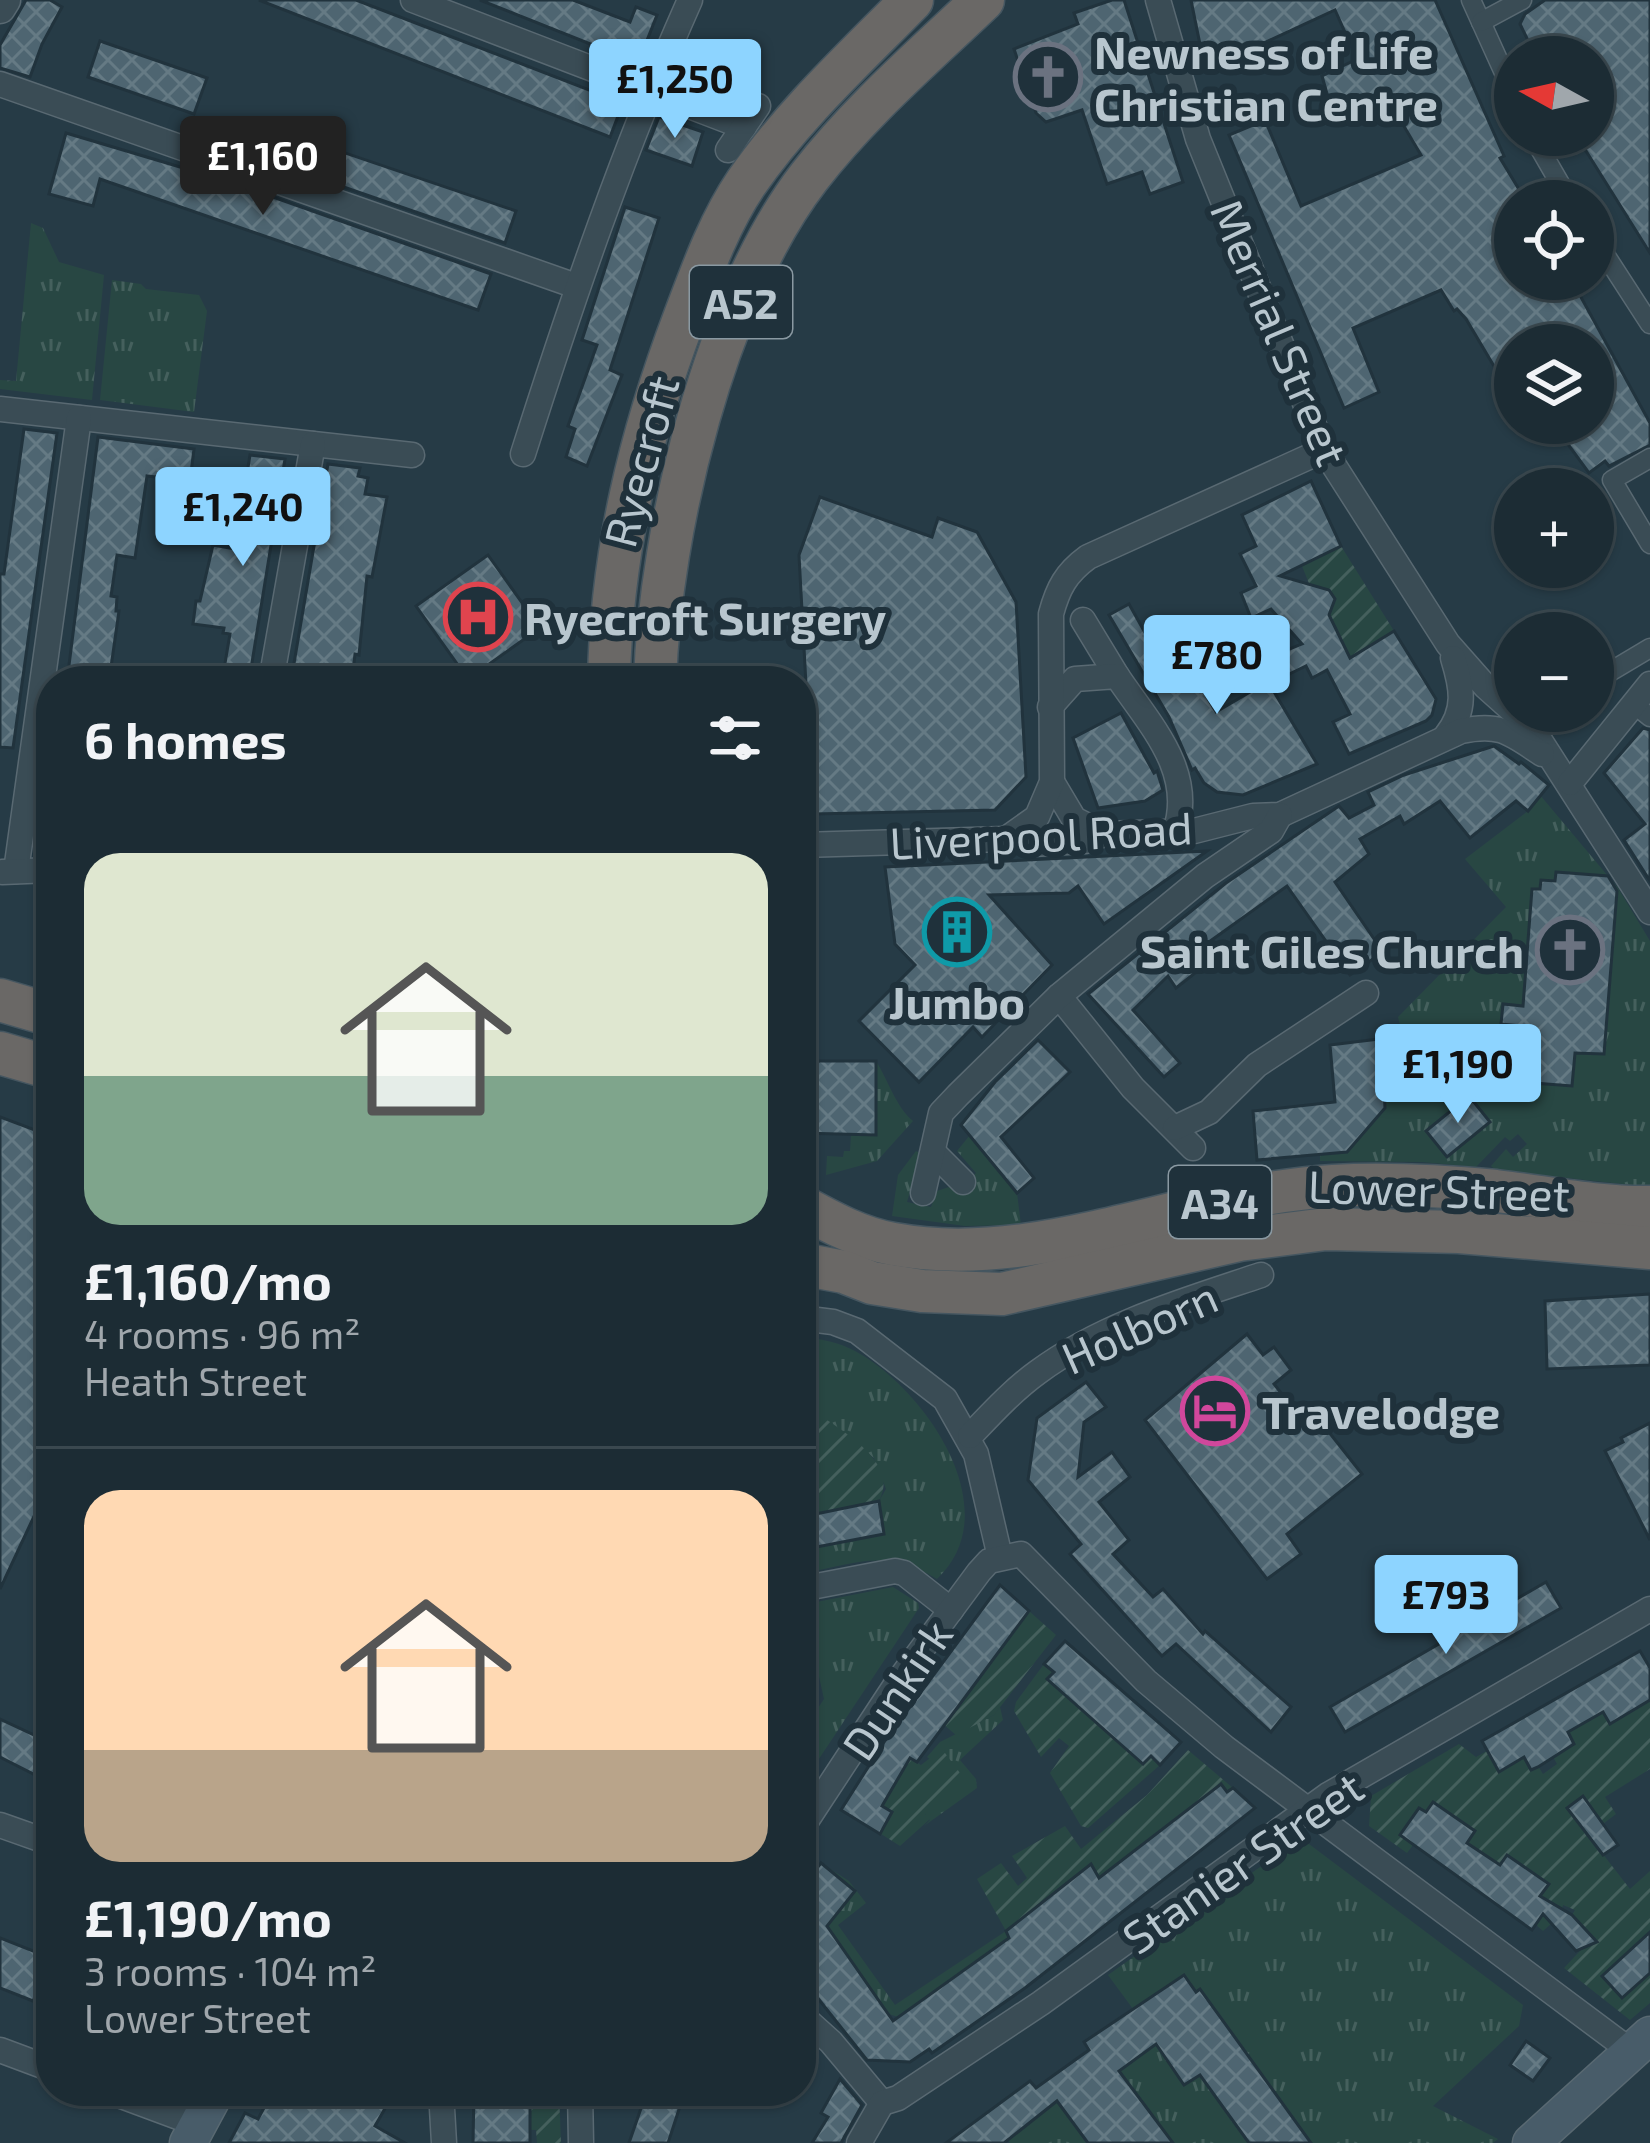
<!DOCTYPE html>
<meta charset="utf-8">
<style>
:root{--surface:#1c2c34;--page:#25343c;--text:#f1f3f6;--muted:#a0a7ac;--line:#3a484f;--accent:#8dd4ff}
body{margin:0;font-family:"Exo 2",sans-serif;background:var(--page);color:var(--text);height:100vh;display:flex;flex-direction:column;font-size:45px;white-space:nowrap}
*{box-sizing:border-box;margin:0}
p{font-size:39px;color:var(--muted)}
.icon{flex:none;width:66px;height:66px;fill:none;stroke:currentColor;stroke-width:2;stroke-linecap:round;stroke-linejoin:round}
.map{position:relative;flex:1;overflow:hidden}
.side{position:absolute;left:36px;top:666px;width:780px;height:1440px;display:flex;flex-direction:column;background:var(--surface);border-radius:48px;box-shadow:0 3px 9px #0004,0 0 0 3px var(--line)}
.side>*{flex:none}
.needle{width:78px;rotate:278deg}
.buttons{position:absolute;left:1494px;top:36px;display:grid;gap:24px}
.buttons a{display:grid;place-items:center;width:120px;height:120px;border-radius:50%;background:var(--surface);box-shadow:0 3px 9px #0004,0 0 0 3px var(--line);font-size:60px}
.price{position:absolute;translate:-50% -102px;padding:0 27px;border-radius:12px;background:var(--accent);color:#111;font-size:39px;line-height:78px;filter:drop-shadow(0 3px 6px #0008)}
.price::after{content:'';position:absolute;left:50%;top:72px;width:36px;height:27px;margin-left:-18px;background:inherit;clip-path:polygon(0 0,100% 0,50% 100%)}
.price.selected{background:#222;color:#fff}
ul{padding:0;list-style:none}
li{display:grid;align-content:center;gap:24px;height:636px;padding:0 48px}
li+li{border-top:3px solid var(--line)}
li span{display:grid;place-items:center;height:372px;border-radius:36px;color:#555}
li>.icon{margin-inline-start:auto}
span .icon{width:216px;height:216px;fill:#fffc;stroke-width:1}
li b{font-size:51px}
h2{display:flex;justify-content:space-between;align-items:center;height:144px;padding:0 48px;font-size:51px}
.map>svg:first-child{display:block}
</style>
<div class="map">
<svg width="1650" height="2143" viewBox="0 0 1650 2143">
<defs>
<pattern id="grass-tufts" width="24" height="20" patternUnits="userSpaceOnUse" patternTransform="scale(3)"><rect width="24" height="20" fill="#284743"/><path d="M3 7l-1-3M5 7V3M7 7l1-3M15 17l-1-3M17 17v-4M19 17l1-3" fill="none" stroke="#45605d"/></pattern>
<pattern id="garden-furrows" width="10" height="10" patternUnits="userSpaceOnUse" patternTransform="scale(3)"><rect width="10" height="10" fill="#284743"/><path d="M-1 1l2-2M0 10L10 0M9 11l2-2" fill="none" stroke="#45605d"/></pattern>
<pattern id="building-cross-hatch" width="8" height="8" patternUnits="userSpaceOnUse" patternTransform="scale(3)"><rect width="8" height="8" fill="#4e6571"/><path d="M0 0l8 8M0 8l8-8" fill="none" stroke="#657a84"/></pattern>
</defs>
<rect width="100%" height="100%" fill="#263b46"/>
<g fill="url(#grass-tufts)" fill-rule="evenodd">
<polygon points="31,223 43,228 59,262 104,275 92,400 0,389 0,380 16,381"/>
<polygon points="112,280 141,284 146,289 199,295 207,311 194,412 100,400"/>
<path d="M1540,795L1618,888L1650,941V1187L1495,1170L1491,1166L1506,1149L1513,1157L1527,1144L1518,1134L1510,1141L1505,1137L1476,1167L1422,1162L1320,1161V1155L1347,1152L1385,1108L1384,1090L1388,1088L1378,1043L1402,1033L1398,1017L1506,907L1465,859L1528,811ZM1469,1097L1490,1122L1447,1157L1426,1132Z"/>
<path d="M876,1061C888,1080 896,1107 913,1121L877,1161L826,1175L827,1156L843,1157L844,1151H850L851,1135H876Z"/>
<polygon points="970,1135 1017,1193 1021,1225 965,1226 892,1216 898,1175 916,1151 921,1154 907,1202 931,1207 937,1191 949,1187 959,1190 976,1173 957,1151"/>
<path d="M801,1336C819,1339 839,1342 855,1351C924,1388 1010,1510 937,1579C886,1548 857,1563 801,1574V1550L884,1533L879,1501L886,1489L874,1458L808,1407L819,1392L801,1378Z"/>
<polygon points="893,1587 918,1603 919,1608 801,1786 801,1734 824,1699 813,1649 801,1652 801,1605"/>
<polygon points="1000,1707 1003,1720 960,1760 976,1779 977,1788 924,1826 930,1820 925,1816 942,1750 931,1760 927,1757 940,1742 994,1715"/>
<polygon points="1301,1838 1523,2005 1519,2026 1433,2106 1498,2139 1493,2143 1311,2143 1201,1990 1196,1992 1184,1975 1133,2009 1108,1975"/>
<polygon points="821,1863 849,1881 866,1903 838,1925 895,2005 1006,1931 1032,1981 899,2017 888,2014 801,1958 855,1891"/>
<polygon points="1156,2044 1184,2085 1200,2075 1249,2143 1165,2143 1170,2139 1119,2071"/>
<polygon points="1057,2101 1088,2143 1010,2143 1008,2140"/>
</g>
<g fill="url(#garden-furrows)">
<polygon points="1341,546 1394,631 1350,658 1328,612 1334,599 1329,590 1319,587 1312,591 1302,566"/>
<path d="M808,1407C835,1427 902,1461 879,1501L801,1517V1415Z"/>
<polygon points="1029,1611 1056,1635 994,1715 956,1735 937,1719 949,1719 978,1681 970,1675 979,1663 987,1668"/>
<polygon points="1044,1664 1054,1672 1047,1680 1057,1689 1065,1681 1078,1706 1142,1764 1151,1756 1160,1765 1088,1828 1081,1826 1050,1773 1069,1746 1059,1738 1041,1757 1014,1711 1016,1702"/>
<polygon points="1634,1693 1641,1706 1650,1700 1650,1769 1605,1797 1616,1814 1603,1824 1583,1796 1567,1808 1630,1889 1650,1871 1650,1932 1603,1976 1623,1998 1650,1973 1650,2003 1630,2020 1564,1968 1592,1938 1572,1915 1575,1910 1563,1905 1561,1915 1543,1931 1536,1925 1551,1905 1540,1896 1548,1884 1499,1866 1467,1843 1475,1831 1434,1803 1426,1812 1419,1809 1400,1835 1413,1845 1407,1853 1369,1826 1371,1796 1459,1744 1476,1757 1487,1751 1499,1771 1524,1757 1531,1770 1538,1766 1543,1774 1557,1764 1546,1744 1564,1751 1574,1744 1568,1731 1603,1712 1610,1723"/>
<polygon points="942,1749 963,1777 938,1795 925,1815 930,1819 900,1846 881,1834 886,1824 875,1816 888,1820 892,1812 881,1806 909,1758 921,1765"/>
<polygon points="1188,1750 1233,1788 1227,1792 1220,1784 1208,1794 1214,1801 1188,1809 1179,1816 1185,1825 1106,1888 1092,1866 1082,1871 1022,1919 1026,1945 1014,1925 1006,1931 977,1879 1001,1863 1018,1886 1027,1878 1012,1856 1065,1826 1081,1849 1147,1795"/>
<polygon points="508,2091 559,2091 561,2143 537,2143 536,2130 508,2129 530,2117 531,2099 508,2098"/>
</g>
<g fill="url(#building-cross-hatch)" stroke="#21333d" stroke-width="3">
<polygon points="26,0 50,0 62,7 42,44 30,77 0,68 0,45"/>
<polygon points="259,0 356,0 623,103 610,137"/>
<polygon points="480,0 573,0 630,22 636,7 657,15 638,63"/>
<polygon points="1112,0 1124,0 1183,182 1150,194 1142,172 1107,184 1082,110 1046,122 1036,113 1014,49 1078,24 1074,13"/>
<polygon points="1191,0 1435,0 1504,156 1500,158 1526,201 1515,201 1515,279 1571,279 1650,423 1650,445 1609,466 1605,461 1589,473 1559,432 1571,423 1593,423 1593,345 1515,345 1515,371 1501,378 1466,319 1457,309 1454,311 1441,290 1353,328 1379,392 1344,408 1229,135 1265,120 1301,206 1421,155 1395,111 1381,120 1367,96 1331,108 1322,76 1357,59 1335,10 1240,54 1203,59"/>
<polygon points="1545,0 1650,0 1650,253 1576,135 1593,135 1593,57 1536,57 1520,24 1525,14"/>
<polygon points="100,41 207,78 194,114 88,77"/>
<polygon points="688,47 749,72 738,101 675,76"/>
<polygon points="659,117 703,132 692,166 646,150"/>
<polygon points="248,120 516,211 505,243 237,150"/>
<polygon points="66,133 227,181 491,274 478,310 100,179 93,206 49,194"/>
<polygon points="625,207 659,218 610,370 622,375 587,466 566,457 575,429 568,426 597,345 582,340"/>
<polygon points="24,429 57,433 13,748 0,747 0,574 4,574"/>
<polygon points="98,437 194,449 190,481 147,476 135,558 117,555 111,596 117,597 116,611 119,611 109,681 67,681"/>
<polygon points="250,455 285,459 249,681 222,681 230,634 223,633 224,628 193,624 196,601 200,601 213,545 235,549"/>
<polygon points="328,464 360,468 358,476 368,478 365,494 387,497 372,577 367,576 359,655 355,654 352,680 327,676 326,681 291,681"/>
<polygon points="1311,481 1341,546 1280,576 1329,590 1335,599 1329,615 1350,658 1394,631 1436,699 1432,715 1426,721 1349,754 1333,722 1350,714 1327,670 1312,678 1306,666 1283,677 1272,656 1302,644 1271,609 1251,618 1241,593 1256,586 1240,554 1256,546 1242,515"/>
<polygon points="820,497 932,537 938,518 977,532 1016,602 1026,777 995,810 813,814 799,555"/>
<polygon points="488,555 540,628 468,679 416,606"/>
<polygon points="1129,604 1154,649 1189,629 1208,663 1192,672 1216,712 1262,685 1270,685 1317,764 1243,795 1217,792 1204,783 1195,768 1192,770 1169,717 1109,615"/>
<polygon points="1121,713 1154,773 1157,771 1163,790 1145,801 1098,808 1073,738"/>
<polygon points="1643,728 1650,730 1650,881 1624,840 1645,824 1604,773"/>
<polygon points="1494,746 1519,764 1521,762 1549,785 1528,811 1516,801 1470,838 1440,801 1404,824 1400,816 1360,839 1369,854 1335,882 1383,952 1350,975 1287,886 1195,952 1204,966 1176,988 1168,976 1133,1010 1180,1063 1164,1077 1088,994 1226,883 1339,806 1349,818 1374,805 1368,792 1404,775"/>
<polygon points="1207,851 1104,924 1078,886 1069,893 989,895 1052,965 982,1037 973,1027 919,1082 859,1021 915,965 895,944 885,867"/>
<polygon points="1556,872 1608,876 1617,891 1604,1054 1575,1053 1572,1086 1534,1083 1537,1049 1520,1048 1522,1026 1501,1024 1503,1004 1523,1006 1532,889 1540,889 1541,880 1555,881"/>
<polygon points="1379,1039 1380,1065 1385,1065 1388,1089 1384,1090 1385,1108 1347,1152 1257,1160 1253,1111 1335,1102 1330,1045"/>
<polygon points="1038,1040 1070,1072 1001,1137 1034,1178 1017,1193 961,1125 995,1082"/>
<polygon points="819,1061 876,1061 876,1135 801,1133 801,1080"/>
<polygon points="1469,1096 1490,1122 1447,1157 1426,1131"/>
<polygon points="0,1117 51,1136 51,1480 0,1589"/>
<polygon points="1650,1294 1650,1365 1547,1369 1545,1301"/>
<polygon points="1247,1334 1263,1355 1274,1347 1291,1370 1274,1384 1306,1425 1317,1417 1362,1474 1287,1534 1301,1554 1267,1579 1145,1420"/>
<polygon points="1086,1382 1106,1407 1084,1422 1078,1477 1112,1452 1130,1477 1099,1502 1129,1540 1113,1554 1153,1597 1163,1589 1203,1634 1205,1631 1291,1707 1271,1732 1176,1644 1162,1656 1070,1554 1081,1544 1028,1480 1037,1418"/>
<polygon points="1650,1423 1650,1540 1605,1451 1623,1442 1621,1438"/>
<polygon points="879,1501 884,1534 801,1550 801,1517"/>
<polygon points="1546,1582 1561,1608 1345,1732 1330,1707"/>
<polygon points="1000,1585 1029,1611 917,1762 910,1758 882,1806 892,1812 880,1834 841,1810 884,1742"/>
<polygon points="1065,1641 1181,1742 1160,1765 1151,1756 1143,1764 1047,1679 1054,1672 1044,1664"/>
<polygon points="1640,1651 1650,1668 1650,1700 1610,1724 1603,1712 1568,1732 1574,1744 1538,1767 1531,1770 1524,1757 1499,1772 1482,1741"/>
<polygon points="0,1719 51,1743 51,1783 0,1757"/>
<polygon points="1221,1784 1227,1792 1233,1788 1255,1808 1025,1988 932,2053 929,2049 910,2062 867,2060 801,1977 801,1870 810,1877 821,1863 855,1891 827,1926 893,2021 1009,1938 1006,1931 1091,1864 1099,1878"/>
<polygon points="1583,1796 1618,1845 1603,1855 1567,1808"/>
<polygon points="1433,1802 1475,1831 1467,1843 1500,1865 1507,1855 1549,1884 1540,1896 1572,1915 1597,1942 1576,1951 1543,1914 1532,1930 1400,1835 1419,1808 1426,1812"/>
<polygon points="1650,1932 1650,1973 1622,1998 1602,1976"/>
<polygon points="0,1938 51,1958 51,1987 42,1983 33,2001 0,1988"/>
<polygon points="1184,1975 1196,1992 1200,1989 1311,2143 1249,2143 1200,2075 1184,2085 1156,2044 1119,2071 1173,2143 1088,2143 1057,2101 1004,2143 946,2143 1030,2081 1036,2088 1089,2050 1084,2042"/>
<polygon points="1526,2041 1550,2058 1533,2081 1510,2065"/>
<polygon points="840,2079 862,2105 841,2143 812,2143 828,2117 821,2113"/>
<polygon points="273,2091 395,2091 375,2126 405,2143 229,2143 245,2113 258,2119"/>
<polygon points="474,2091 508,2091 508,2098 530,2098 530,2143 473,2143"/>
<polygon points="647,2091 685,2091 668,2143 629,2143"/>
</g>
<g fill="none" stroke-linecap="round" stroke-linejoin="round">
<defs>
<g id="pedestrian">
<polyline points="1471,0 1515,97"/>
<polyline points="1481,22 1522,0"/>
<polyline points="1532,135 1570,201"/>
<polyline points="1593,236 1650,324"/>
<polyline points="1650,458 1612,480 1650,544"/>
<polyline points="1593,682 1650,648"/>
<polyline points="1635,705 1650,717"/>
<polyline points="1546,727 1557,711"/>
</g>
<g id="minor">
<polyline points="413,0 744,127"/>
<polyline points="1158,0 1198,139 1324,450 1448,644 1486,687 1532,728 1650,912"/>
<polyline points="0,84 576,286"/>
<polyline points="728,150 758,106"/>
<polyline points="0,409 412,455"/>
<path d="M523,454C572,300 624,148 690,0"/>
<polyline points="1083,620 1117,676"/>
<polyline points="271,681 313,444"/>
<path d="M1050,707L1075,679L1117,676C1149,724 1196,771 1175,832"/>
<path d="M1446,736C1467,710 1462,687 1453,658"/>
<polyline points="1052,782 1074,819 1104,834"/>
<polyline points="1570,783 1650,684"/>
<path d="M1006,839L1037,817L1052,782L1051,614C1058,588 1066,573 1088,557L1324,450"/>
<path d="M801,845L1006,839L1032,844L1085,841L1104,834L1194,831L1253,816L1280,815L1461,731C1500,723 1509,732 1542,754"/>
<polyline points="16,871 79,418"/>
<polyline points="2,872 51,870"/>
<polyline points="1059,996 1133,1088 1193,1148"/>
<polyline points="1175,1128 1209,1112 1257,1065 1366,993"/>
<polyline points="934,1153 963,1182"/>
<polyline points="923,1193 941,1113 958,1095 1059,996 1205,876 1271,831 1280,815"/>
<polyline points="801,1318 833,1322 857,1331 945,1399 976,1454 1000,1557"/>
<path d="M970,1436C991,1414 1013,1390 1038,1372C1103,1324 1186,1300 1261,1275"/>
<polyline points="801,1589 895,1571 904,1573 951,1610"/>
<polyline points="0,1825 51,1843"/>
<polyline points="801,1829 899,1680 979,1572 989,1561 1021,1554 1146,1681 1224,1747 1632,2052"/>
<polyline points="801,2015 831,2042 882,2103"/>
<polyline points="0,2050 51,2069"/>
<polyline points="108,2091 197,2124"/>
<polyline points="441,2091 444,2143"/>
<polyline points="580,2091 581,2143"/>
<polyline points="859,2143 882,2103 898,2098 1041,2003 1328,1795 1650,1609"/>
</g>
<polyline id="tertiary" points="0,8 5,0"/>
<g id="secondary">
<polyline points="188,2143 216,2091"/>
<polyline points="1531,2143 1650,2035"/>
</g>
<g id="trunk">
<path d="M609,681C611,553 640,435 685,316C702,271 719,223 746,183C793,115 854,59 912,0"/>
<path d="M655,681C660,529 715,299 809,177C859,112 923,57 983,0"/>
<polyline points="0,1000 51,1015"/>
<polyline points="0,1053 51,1068"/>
<path d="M801,1206C830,1222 860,1238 893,1244C1040,1271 1185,1194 1333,1186C1387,1183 1442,1186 1496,1191C1548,1197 1598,1208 1650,1207"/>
<polyline points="801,1264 844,1272 872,1283 922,1291 1002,1294 1239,1240 1326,1229 1459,1232 1650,1248"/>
</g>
</defs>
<use href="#pedestrian" stroke="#596972" stroke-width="21"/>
<use href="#minor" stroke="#596972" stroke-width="27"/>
<use href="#tertiary" stroke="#596972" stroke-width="33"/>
<use href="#secondary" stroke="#596972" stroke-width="39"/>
<use href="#trunk" stroke="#455660" stroke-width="45"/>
<use href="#pedestrian" stroke="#3a4c55" stroke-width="18"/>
<use href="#minor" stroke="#3a4c55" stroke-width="24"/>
<use href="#tertiary" stroke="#3a4c55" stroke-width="30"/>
<use href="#secondary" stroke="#485c69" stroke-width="36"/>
<use href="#trunk" stroke="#6a6866" stroke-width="42"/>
</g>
<defs>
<symbol id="church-ring" viewBox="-11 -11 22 22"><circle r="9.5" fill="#1f313b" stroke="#6b7280" stroke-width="1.5"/><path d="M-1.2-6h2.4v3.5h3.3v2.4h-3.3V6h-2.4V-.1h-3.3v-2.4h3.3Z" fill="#6b7280"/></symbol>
<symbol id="hospital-ring" viewBox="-11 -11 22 22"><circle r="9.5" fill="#1f313b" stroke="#e0444e" stroke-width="1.5"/><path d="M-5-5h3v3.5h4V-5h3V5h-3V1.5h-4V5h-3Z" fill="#e0444e"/></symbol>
<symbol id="building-ring" viewBox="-11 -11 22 22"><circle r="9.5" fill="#1f313b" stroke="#0f9aa8" stroke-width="1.5"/><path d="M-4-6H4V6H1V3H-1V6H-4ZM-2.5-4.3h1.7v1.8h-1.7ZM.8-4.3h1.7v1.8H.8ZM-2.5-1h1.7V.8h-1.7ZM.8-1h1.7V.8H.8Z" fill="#0f9aa8"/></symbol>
<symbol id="hotel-ring" viewBox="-11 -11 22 22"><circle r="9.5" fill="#1f313b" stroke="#d1479c" stroke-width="1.5"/><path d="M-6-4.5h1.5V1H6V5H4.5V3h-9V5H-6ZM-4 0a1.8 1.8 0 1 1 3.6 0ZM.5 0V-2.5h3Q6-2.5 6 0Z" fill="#d1479c"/></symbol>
</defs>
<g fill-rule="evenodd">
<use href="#church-ring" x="1010" y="39" width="76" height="76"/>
<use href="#hospital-ring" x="440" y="579" width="76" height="76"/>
<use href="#building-ring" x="919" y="894" width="76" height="76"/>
<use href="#church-ring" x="1532" y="912" width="76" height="76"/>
<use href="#hotel-ring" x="1177" y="1373" width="76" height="76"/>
</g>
<g text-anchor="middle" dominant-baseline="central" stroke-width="12" stroke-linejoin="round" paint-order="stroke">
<g fill="#1f313b" stroke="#8a99a2" stroke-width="3">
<rect x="690" y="266" width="102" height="72" rx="9"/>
<rect x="1169" y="1166" width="102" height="72" rx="9"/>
</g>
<g font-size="42" font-weight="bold" fill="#b8c6ce">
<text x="741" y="302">A52</text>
<text x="1220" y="1202">A34</text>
</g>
<g font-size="45" font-weight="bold" fill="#b8c6ce" stroke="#1f313b" text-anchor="start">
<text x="1094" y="51">Newness of Life<tspan x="1094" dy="52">Christian Centre</tspan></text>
<text x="524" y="617">Ryecroft Surgery</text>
<text x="1524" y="950" text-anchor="end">Saint Giles Church</text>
<text x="957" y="1001" text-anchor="middle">Jumbo</text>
<text x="1262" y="1411">Travelodge</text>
</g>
<g font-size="45" fill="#b8c6ce" stroke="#1f313b">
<text transform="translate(1281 332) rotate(67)">Merrial Street</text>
<text transform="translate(640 461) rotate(-75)">Ryecroft</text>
<text transform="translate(1041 834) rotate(-3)">Liverpool Road</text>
<text transform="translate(1439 1189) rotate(2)">Lower Street</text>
<text transform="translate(1139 1326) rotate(-24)">Holborn</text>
<text transform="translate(896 1689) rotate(-56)">Dunkirk</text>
<text transform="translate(1242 1861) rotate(-35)">Stanier Street</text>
</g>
</g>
</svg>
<div class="buttons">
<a><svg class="needle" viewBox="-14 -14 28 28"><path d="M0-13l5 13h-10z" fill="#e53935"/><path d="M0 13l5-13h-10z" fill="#a0a7ac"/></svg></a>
<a><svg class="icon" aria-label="locate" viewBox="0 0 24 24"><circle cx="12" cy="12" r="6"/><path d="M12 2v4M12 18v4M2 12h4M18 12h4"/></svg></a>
<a><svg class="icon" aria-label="layers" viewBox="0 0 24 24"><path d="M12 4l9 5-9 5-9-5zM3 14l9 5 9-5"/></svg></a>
<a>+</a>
<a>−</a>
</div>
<b class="price" style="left:675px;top:141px">£1,250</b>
<b class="price selected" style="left:263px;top:218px">£1,160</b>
<b class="price" style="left:243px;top:569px">£1,240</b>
<b class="price" style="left:1217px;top:717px">£780</b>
<b class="price" style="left:1458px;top:1126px">£1,190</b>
<b class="price" style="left:1446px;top:1657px">£793</b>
<section class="side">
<h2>6 homes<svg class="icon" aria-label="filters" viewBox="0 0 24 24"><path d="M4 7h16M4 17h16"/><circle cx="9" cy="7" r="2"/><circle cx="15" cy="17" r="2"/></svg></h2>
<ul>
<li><span style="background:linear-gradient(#dfe7d0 60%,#7fa58c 0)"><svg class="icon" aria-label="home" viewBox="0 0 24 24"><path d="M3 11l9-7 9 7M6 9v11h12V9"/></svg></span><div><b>£1,160/mo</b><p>4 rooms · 96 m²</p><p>Heath Street</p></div></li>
<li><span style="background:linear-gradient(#ffd9b3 70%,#b9a48a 0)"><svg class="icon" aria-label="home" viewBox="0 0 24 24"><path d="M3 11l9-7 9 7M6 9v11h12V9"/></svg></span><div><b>£1,190/mo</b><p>3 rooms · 104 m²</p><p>Lower Street</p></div></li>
</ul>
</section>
</div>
